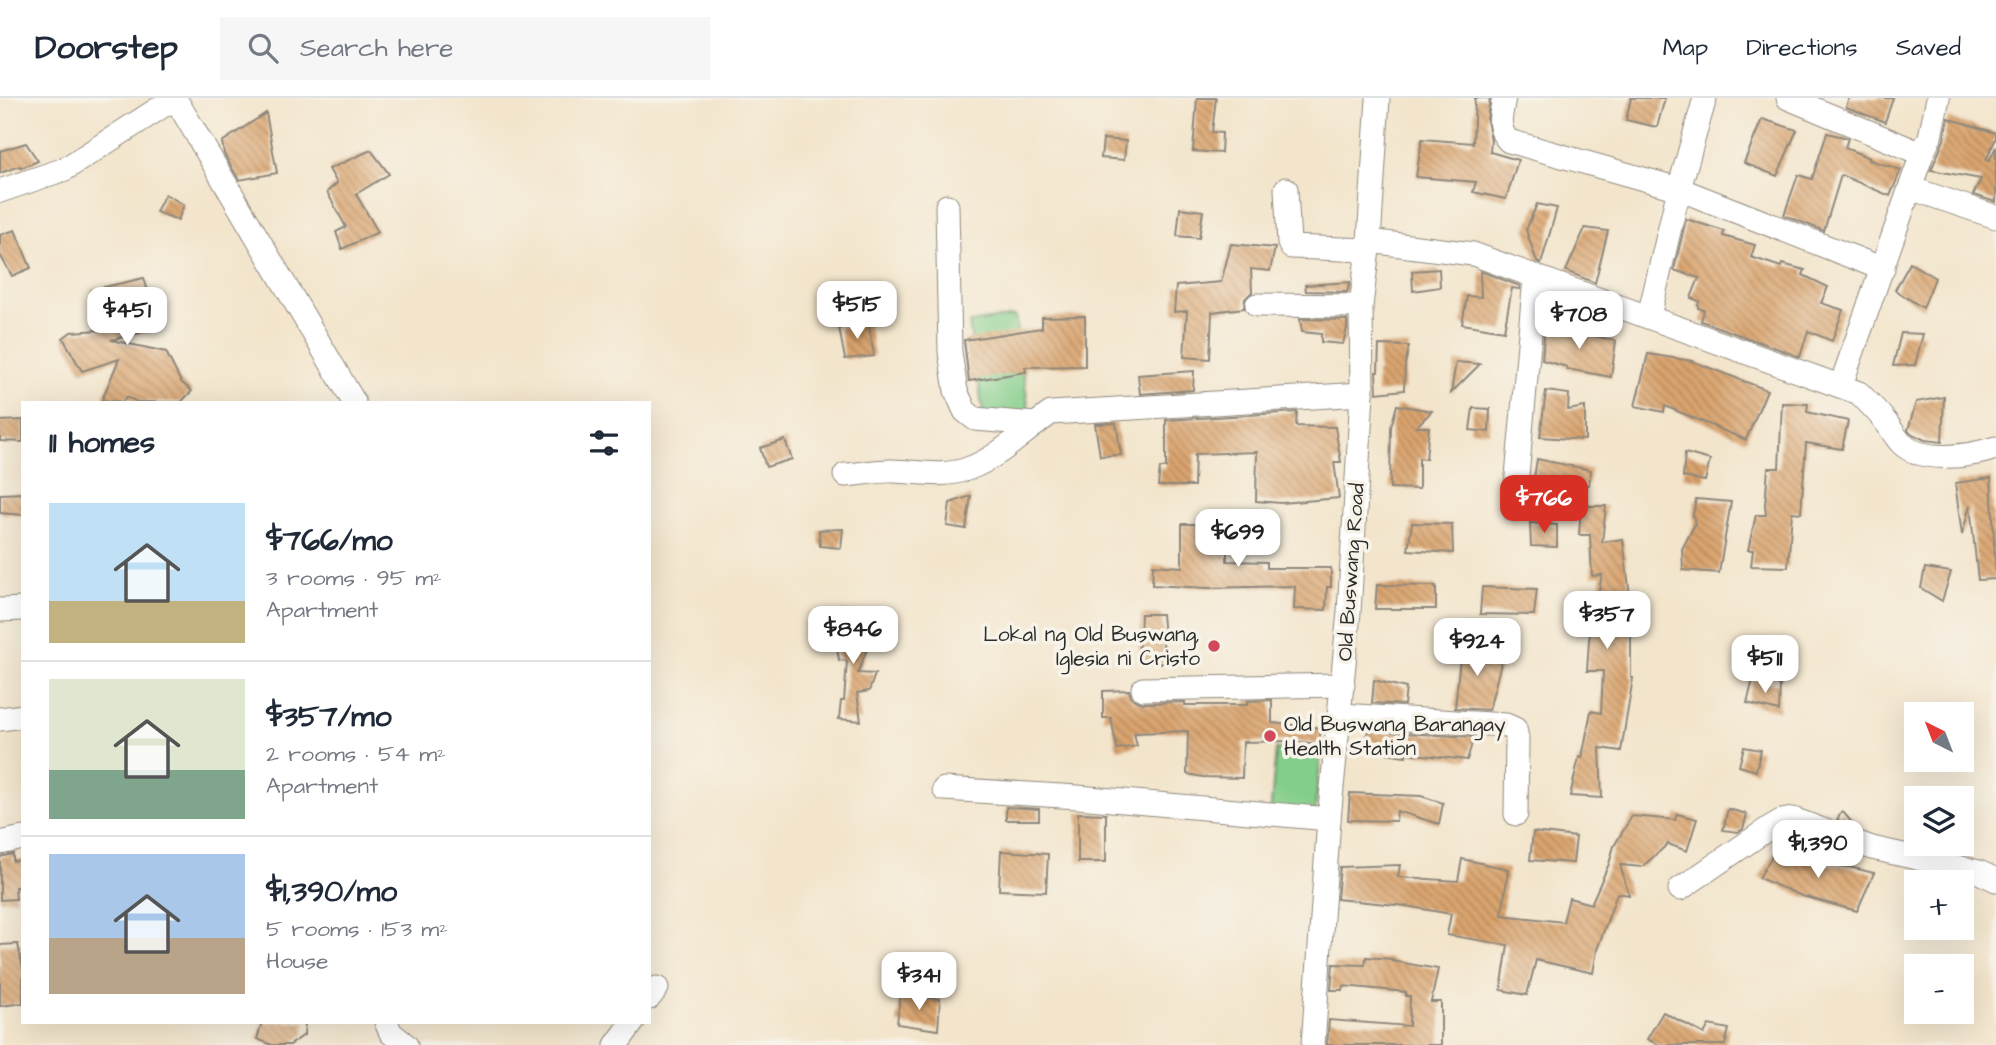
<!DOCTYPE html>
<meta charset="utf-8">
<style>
:root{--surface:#fff;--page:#f6f6f7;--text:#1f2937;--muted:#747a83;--line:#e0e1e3;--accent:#d93025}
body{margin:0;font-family:"Architects Daughter",sans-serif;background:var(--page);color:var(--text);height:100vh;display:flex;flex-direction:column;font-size:26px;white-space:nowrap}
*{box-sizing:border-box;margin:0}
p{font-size:23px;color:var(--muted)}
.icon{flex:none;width:38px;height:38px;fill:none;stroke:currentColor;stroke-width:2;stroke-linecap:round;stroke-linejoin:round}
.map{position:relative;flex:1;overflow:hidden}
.drawer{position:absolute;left:21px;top:303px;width:630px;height:623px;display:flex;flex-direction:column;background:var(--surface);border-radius:0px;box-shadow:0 7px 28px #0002}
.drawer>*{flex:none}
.needle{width:46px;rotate:318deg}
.fabs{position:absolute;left:1904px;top:604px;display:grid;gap:14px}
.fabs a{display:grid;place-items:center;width:70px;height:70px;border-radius:0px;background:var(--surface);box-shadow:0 7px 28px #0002;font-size:35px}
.price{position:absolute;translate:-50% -60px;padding:0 16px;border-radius:14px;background:#fff;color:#222;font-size:23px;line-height:46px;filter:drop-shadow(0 2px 4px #0008)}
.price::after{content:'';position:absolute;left:50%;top:42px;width:21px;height:16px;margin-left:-10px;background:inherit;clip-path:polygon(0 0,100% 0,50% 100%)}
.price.active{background:var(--accent);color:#fff}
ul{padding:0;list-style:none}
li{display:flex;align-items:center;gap:21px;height:175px;padding:0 28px}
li+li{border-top:2px solid var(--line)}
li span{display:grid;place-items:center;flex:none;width:196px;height:140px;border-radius:0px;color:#555}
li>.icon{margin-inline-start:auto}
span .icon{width:84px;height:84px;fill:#fffc;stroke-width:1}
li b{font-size:30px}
h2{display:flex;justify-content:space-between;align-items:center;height:84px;padding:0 28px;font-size:30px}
header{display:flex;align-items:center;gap:42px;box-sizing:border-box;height:98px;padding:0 35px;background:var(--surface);border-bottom:2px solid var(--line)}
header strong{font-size:33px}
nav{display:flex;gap:38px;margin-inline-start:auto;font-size:24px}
.search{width:490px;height:63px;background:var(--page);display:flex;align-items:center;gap:18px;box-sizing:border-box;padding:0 24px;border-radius:0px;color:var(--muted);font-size:26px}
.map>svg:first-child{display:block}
</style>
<header>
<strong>Doorstep</strong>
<div class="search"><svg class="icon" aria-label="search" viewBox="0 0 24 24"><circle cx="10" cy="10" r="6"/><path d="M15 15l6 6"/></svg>Search here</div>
<nav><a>Map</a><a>Directions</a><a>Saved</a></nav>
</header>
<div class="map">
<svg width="1996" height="947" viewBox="0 0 1996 947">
<defs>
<pattern id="building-back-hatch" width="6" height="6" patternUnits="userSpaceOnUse" patternTransform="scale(1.75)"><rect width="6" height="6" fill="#daa46e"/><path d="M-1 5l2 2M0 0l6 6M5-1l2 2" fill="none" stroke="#b1865b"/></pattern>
</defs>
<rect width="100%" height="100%" fill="#f7f3e8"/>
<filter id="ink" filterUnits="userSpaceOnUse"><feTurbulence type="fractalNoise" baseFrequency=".0143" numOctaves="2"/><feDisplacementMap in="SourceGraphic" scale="14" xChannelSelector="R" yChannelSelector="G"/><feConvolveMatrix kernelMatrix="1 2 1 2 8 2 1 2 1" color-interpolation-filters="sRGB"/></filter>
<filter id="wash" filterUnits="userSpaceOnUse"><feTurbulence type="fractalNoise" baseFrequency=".00686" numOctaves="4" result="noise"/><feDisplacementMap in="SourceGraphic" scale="28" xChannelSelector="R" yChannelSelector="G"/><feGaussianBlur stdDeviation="1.57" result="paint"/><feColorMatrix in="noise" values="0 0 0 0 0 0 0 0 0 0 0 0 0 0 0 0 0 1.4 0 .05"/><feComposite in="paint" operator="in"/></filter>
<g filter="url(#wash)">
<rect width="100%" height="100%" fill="#f3e5cc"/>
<g fill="#84ce8b" stroke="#587c5b" stroke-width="2">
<polygon points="1015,218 1030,320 985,327 969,225"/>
<polygon points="1276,651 1321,655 1314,723 1270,719"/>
</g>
<g id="blocks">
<g fill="url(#building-back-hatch)">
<polygon points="1197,0 1216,0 1212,34 1222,35 1221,55 1193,53"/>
<polygon points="1475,0 1490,0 1487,22 1491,42 1490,54 1518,62 1506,101 1473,94 1476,84 1416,79 1422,41 1473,45"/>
<polygon points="1631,0 1665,0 1657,29 1626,22"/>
<polygon points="1849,0 1893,0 1885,24 1846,9"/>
<polygon points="266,15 277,75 239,82 224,56 222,44"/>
<polygon points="1948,20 1996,35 1996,40 1986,62 1989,63 1996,49 1996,104 1973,97 1981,81 1931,72 1944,42"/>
<polygon points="1762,21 1797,32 1777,78 1744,65"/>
<polygon points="1827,35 1848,40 1845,50 1870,60 1869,62 1901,72 1890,98 1841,77 1824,133 1784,117 1798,77 1812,81"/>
<polygon points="1103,41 1126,43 1124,62 1101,60"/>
<polygon points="26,45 38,63 21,70 20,68 0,75 0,53"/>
<polygon points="371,52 389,76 356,96 378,134 342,151 336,134 346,129 327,94 337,85 329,71"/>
<polygon points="165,96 184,107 178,122 156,114"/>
<polygon points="1537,106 1557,110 1541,166 1537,164 1526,132"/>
<polygon points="1180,110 1203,113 1199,140 1177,138"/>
<polygon points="1686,121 1724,133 1723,138 1755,147 1751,159 1781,169 1782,166 1805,172 1803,177 1828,189 1821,205 1843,212 1832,243 1808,233 1800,259 1784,253 1785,251 1784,253 1701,223 1704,212 1698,210 1699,203 1691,200 1699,180 1674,172"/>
<polygon points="1585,130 1608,133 1595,185 1566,173"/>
<polygon points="15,132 31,170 12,178 0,157 0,137"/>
<polygon points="1231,146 1275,150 1270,173 1251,171 1252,194 1245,201 1244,210 1212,214 1210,261 1184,259 1187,213 1174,214 1176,188 1221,184"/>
<polygon points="1910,165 1935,180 1923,210 1895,192"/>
<polygon points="1439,171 1440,189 1413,193 1412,173"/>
<polygon points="1480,173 1520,188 1520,191 1512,190 1504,233 1462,226 1467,198 1481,199"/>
<polygon points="144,180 159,230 111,242 166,254 181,284 192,293 181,304 137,304 127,299 122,304 102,302 119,261 82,273 63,240 71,234 100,232 91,192"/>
<polygon points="1350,184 1347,194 1306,193 1305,187"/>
<polygon points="1085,218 1085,268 1025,269 1026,274 969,283 964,242 1042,230 1042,219"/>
<polygon points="1300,221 1347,222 1347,230 1343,246 1321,244 1321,236 1302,234"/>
<polygon points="868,222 874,258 845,261 839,230"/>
<polygon points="1545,228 1567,231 1567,233 1591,236 1590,237 1616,243 1611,279 1567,271 1567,269 1542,262"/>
<polygon points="1901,235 1923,236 1915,267 1893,268"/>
<polygon points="1379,247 1409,248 1405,267 1404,292 1377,295 1376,274 1378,274"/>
<polygon points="1648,256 1692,263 1767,292 1746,342 1665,308 1664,314 1635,308"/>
<polygon points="1456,264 1480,266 1451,295"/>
<polygon points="1194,273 1193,292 1140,296 1138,277"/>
<polygon points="1546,293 1569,296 1568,312 1585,309 1585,342 1540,339"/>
<polygon points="1944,299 1942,344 1925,342 1910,335 1908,332 1916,304"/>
<polygon points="1782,305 1808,306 1807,314 1848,323 1842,351 1806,345 1801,415 1792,414 1788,469 1751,468 1753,452 1748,452 1756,417 1766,417 1765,407 1768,370 1779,370"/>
<polygon points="1397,307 1432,313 1416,329 1429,329 1426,361 1419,360 1419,391 1390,390 1391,329"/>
<polygon points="1473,310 1490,311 1489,334 1470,332"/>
<polygon points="1297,314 1296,328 1335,329 1341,364 1334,364 1339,400 1281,405 1256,403 1257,354 1195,356 1194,388 1158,388 1160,370 1166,370 1166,322"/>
<polygon points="23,322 23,344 0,343 0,323"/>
<polygon points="1116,325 1121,357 1100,358 1095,326"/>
<polygon points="785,342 792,361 766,369 760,350"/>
<polygon points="1685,355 1710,362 1705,383 1683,379"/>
<polygon points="1537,361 1591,372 1589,387 1553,392 1532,393"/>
<polygon points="1991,380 1996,481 1978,482 1970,407 1962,437 1955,385"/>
<polygon points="23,395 23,417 0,415 0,396"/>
<polygon points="971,398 966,431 947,428 950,405"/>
<polygon points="1696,401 1731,404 1719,475 1683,472 1682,451 1695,426 1693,417"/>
<polygon points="1581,408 1606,408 1602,444 1623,441 1630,498 1638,498 1638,527 1631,526 1631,580 1633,580 1621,653 1600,650 1602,700 1570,698 1579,659 1582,660 1591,613 1601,615 1603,573 1587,573 1589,542 1602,477 1592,478 1590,437 1579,437"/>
<polygon points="1412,425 1452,426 1453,455 1408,452"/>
<polygon points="1530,425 1557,427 1557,449 1531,448"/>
<polygon points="1182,426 1227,426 1227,463 1267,464 1267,470 1331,470 1331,489 1327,489 1326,512 1294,511 1295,488 1207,490 1152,487 1153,467 1182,469"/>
<polygon points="843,431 841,450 820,448 819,432"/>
<polygon points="1925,470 1951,474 1942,503 1921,490"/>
<polygon points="1377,487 1436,488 1436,511 1375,511"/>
<polygon points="1482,489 1537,491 1534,517 1480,516"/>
<polygon points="841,513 862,516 858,546 870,543 858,575 875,576 869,593 857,595 861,623 839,621 841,603 844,603 847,563 839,562 837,550 843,549"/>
<polygon points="1141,516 1162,516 1164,539 1162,539 1166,565 1141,565 1138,542 1140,542"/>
<polygon points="1461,550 1504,553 1489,612 1455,610"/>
<polygon points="1374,582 1406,590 1404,607 1372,605"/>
<polygon points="1753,582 1780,587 1779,613 1747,605"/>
<polygon points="1129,592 1131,599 1136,603 1143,605 1185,604 1185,607 1247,607 1247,603 1272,602 1272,625 1321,630 1319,646 1289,643 1243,644 1242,680 1203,679 1187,676 1188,633 1134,635 1137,648 1117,651 1111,620 1103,620 1103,593"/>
<polygon points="1368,633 1474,639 1467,662 1406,655 1406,658 1365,652"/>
<polygon points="1744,649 1761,652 1756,673 1739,668"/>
<polygon points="1350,695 1421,698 1443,705 1439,726 1397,713 1396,723 1348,722"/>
<polygon points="1006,709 1039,711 1039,722 1006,722"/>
<polygon points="1728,711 1747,716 1743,731 1738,734 1723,732"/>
<polygon points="1842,713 1856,729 1837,722"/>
<polygon points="1078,715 1106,716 1106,764 1078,764"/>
<polygon points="1677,716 1697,721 1687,753 1668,746 1642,769 1620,767 1629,797 1617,795 1597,852 1593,875 1536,862 1527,897 1501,892 1508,847 1447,837 1451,816 1406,808 1337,801 1340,769 1400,767 1398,779 1458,783 1462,761 1508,771 1502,817 1563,824 1569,800 1591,806 1609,766 1614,748 1632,718 1675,722"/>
<polygon points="1533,734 1576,739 1573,765 1530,762"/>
<polygon points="1792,751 1812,765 1849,769 1874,775 1857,813 1802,798 1759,780 1773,756 1780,759 1784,754"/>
<polygon points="1001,753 1048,756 1046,794 999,792"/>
<polygon points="13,756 13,763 23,762 23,789 15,789 16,801 0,802 0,759"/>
<polygon points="18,846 23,872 23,905 0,908 0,847"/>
<polygon points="1366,859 1392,861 1392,863 1438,871 1431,904 1441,904 1441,947 1327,947 1329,922 1409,928 1410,898 1406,898 1406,894 1344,888 1343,892 1331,892 1333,866 1365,867"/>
<polygon points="900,897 940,901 938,932 897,926"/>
<polygon points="1663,914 1704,936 1709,927 1729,931 1725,947 1659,947 1647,941"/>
<polygon points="262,924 305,924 304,937 290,947 272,947 257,941"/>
</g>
</g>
</g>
<g filter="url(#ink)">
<use href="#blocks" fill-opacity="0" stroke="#8f887c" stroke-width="2"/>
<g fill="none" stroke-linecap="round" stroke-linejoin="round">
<defs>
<g id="minor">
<polyline points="175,0 354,304"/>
<path d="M1504,0C1501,16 1496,31 1509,43L1679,91L1883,171"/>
<polyline points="1788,0 1922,56 1910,90"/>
<polyline points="1922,56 1930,39 1938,0"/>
<polyline points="1286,91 1289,145 1291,149 1368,152"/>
<polyline points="0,93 65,71 175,0"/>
<polyline points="947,108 950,254 956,293 965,313 975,321 1036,326"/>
<path d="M1369,143L1473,156L1859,295C1868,304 1877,313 1885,323C1891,330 1895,339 1901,345C1922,366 1971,358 1996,350"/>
<polyline points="1257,207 1361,208"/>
<polyline points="1649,218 1679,91 1705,0"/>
<polyline points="1841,287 1910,90 1996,119"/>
<path d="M845,377C861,376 879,372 894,373C920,374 945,380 970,370C1001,358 1024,333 1051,315L1362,296"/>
<polyline points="1514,411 1535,180"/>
<polyline points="0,512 23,511"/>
<polyline points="1143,591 1343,587"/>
<polyline points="1341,617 1506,627 1515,631 1517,640 1516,716"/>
<polyline points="0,621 23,618"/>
<polyline points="944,691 1078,699 1329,721"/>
<polyline points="0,745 23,740"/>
<polyline points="1680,791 1769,730 1781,723 1793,721 1872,750 1979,774 1996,782"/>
<polyline points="649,900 657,890"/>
<polyline points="386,924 391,935 406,947"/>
<polyline points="616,947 633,924"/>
<polyline points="1313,947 1329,721 1349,514 1362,296 1361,208 1369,143 1378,0"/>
</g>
</defs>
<use href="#minor" stroke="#8f887c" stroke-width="25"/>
<use href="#minor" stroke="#fff" stroke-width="23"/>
</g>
</g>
<g fill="#d1495b" stroke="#f7f3e8" stroke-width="2.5">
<circle cx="1214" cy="548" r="7"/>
<circle cx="1270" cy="638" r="7"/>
</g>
<g text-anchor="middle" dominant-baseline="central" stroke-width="7" stroke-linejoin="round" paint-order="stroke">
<g font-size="21" fill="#2b2b2b" stroke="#f7f3e8">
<text transform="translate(1351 474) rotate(-86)">Old Buswang Road</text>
</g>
<g font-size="21" fill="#2b2b2b" stroke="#f7f3e8" text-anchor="end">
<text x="1200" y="536">Lokal ng Old Buswang,<tspan x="1200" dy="24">Iglesia ni Cristo</tspan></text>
<text x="1284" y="626" text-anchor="start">Old Buswang Barangay<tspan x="1284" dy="24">Health Station</tspan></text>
</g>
</g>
</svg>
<div class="fabs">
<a><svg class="needle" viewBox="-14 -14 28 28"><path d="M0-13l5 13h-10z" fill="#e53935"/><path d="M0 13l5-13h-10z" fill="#747a83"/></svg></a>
<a><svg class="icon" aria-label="layers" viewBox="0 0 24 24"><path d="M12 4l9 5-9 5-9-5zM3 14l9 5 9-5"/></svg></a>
<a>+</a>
<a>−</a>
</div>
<b class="price" style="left:857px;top:243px">$515</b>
<b class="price" style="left:127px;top:249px">$451</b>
<b class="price" style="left:1579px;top:253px">$708</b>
<b class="price active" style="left:1544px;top:437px">$766</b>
<b class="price" style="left:1238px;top:471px">$699</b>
<b class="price" style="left:1607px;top:553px">$357</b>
<b class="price" style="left:853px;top:568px">$846</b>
<b class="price" style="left:1477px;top:580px">$924</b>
<b class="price" style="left:1765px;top:597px">$511</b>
<b class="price" style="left:1818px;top:782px">$1,390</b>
<b class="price" style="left:919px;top:914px">$341</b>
<section class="drawer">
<h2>11 homes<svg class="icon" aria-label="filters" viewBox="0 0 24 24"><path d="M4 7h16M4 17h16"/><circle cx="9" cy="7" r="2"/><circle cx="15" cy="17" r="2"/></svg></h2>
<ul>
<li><span style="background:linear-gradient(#bfe0f5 70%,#c2b280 0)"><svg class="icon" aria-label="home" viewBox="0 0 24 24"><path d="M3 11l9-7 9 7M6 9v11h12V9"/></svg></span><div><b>$766/mo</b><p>3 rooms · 95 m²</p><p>Apartment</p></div></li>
<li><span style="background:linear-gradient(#dfe7d0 65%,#7fa58c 0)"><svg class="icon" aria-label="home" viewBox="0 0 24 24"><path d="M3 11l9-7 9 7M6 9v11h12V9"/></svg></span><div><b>$357/mo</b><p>2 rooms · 54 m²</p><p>Apartment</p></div></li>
<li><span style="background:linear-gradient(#a9c7e8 60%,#b9a48a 0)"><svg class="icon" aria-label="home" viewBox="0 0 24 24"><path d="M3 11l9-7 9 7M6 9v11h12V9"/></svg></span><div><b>$1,390/mo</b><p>5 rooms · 153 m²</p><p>House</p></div></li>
</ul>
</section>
</div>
